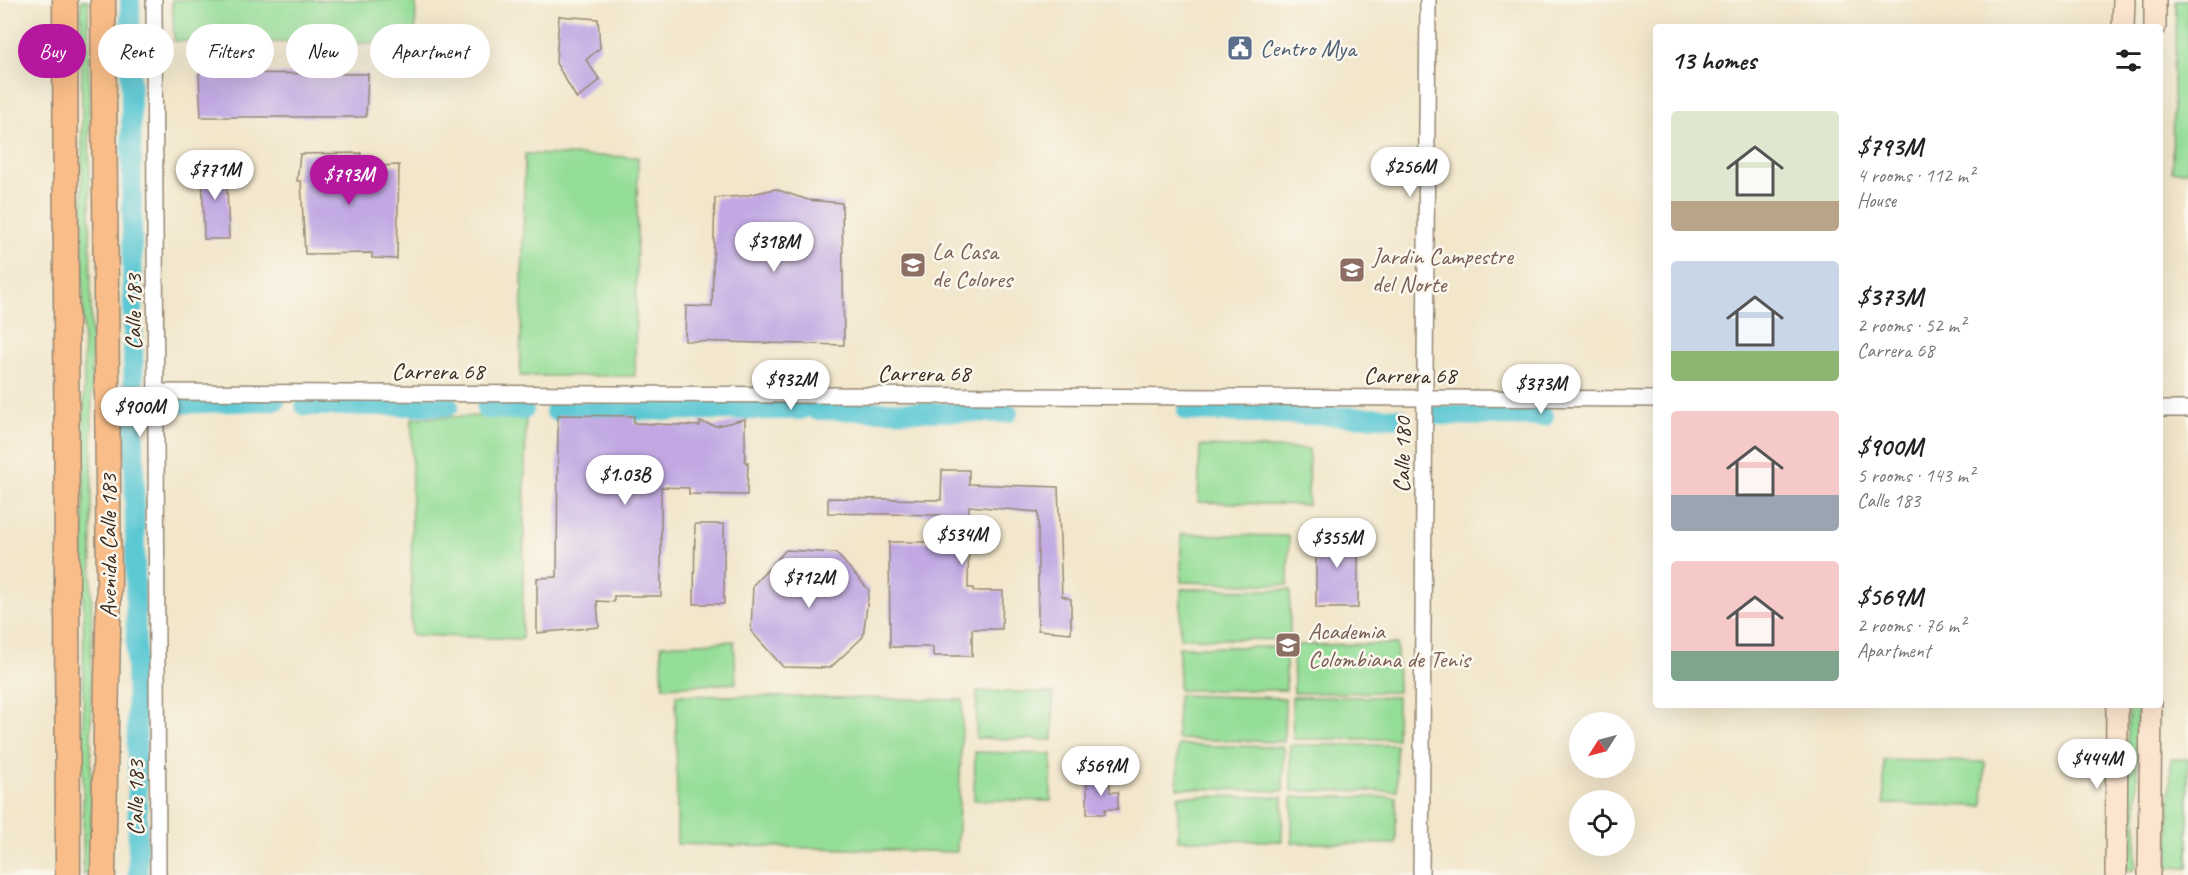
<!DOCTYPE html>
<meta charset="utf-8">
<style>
:root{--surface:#fff;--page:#f2f2f2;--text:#222;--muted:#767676;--accent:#b5179e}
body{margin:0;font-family:Caveat,sans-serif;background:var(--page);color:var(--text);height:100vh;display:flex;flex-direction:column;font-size:22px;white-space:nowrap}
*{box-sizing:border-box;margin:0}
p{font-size:20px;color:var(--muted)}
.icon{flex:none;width:33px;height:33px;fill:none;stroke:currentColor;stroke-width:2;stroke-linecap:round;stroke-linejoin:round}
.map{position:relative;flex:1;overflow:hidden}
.sheet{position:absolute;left:1653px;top:24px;width:510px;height:684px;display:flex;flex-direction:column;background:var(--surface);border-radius:6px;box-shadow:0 6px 24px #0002}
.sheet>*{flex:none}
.hud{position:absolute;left:18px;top:24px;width:570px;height:54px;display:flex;gap:12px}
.needle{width:39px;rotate:234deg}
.fabs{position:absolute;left:1569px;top:712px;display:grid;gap:12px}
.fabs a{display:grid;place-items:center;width:66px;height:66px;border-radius:50%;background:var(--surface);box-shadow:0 6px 24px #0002;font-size:30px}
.price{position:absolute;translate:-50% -51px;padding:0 14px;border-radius:21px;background:#fff;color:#222;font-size:20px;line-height:39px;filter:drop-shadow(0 2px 3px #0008)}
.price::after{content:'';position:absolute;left:50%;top:36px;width:18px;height:14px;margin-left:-9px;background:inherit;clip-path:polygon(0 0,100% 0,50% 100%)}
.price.current{background:var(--accent);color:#fff}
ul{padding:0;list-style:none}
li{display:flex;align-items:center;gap:18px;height:150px;padding:0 18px}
li span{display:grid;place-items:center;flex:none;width:168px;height:120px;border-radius:6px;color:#555}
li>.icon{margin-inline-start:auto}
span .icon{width:72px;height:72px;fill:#fffc;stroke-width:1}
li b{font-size:26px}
h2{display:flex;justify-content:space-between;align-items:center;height:72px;padding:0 18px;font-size:26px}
.pill{padding:0 21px;border-radius:27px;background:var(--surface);box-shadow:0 6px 24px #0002;font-size:21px;line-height:54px}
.pill.current{background:var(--accent);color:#fff}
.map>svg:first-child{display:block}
</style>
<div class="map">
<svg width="2188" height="875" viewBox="0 0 2188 875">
<rect width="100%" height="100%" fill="#fbf7ec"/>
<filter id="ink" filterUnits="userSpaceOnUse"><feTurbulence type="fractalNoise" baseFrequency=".0167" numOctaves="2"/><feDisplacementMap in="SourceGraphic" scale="12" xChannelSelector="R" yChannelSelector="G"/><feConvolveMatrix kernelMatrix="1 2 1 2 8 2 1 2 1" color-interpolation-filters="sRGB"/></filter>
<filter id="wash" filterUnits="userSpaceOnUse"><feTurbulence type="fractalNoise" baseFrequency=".008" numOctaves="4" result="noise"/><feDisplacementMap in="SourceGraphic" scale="24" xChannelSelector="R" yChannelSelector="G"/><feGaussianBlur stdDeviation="1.35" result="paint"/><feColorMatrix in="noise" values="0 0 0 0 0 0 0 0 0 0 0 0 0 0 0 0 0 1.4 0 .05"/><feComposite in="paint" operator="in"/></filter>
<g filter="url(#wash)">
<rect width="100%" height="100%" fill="#f2e6cb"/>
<g fill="#95de98" stroke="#68845b" stroke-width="1.5">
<polygon points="81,0 88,0 92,421 91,875 83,875 84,421"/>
<polygon points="172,0 416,0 415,44 174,41"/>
<polygon points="2176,0 2188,0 2188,171 2172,171 2173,62 2175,62"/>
<polygon points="525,154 638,157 635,376 520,376"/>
<polygon points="526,415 522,639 411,635 412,418"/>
<polygon points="1200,446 1309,449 1308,505 1198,502"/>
<polygon points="1181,534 1289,536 1288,585 1181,582"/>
<polygon points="1181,589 1290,590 1290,640 1180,638"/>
<polygon points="734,641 736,683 663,687 661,645"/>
<polygon points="1397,644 1398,692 1294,693 1293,645"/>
<rect x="1179" y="647" width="107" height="43"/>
<polygon points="977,691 1053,693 1053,740 976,738"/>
<polygon points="676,695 963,700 957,852 677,844"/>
<polygon points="1178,695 1285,698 1284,742 1177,739"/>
<polygon points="1292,697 1397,697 1397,739 1293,739"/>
<polygon points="2128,705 2138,705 2136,867 2131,871 2126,867"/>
<polygon points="1178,745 1284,747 1283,791 1177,788"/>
<polygon points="1290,745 1396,745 1397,791 1291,791"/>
<polygon points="975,752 1052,754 1051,801 974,800"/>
<polygon points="2171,759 2188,759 2188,868 2168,867"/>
<polygon points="1884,760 1985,762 1983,806 1884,804"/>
<polygon points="1178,796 1283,797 1282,841 1178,840"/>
<polygon points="1292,797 1396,797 1396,844 1292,843"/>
</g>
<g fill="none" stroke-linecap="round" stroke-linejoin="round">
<g stroke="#5cc8d4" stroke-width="20">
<polyline points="130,0 138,875"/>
<polyline points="173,404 275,401"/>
<polyline points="305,406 449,406"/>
<polyline points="486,409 524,410"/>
<polyline points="815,410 1008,413"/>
<polyline points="555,411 801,410"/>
<polyline points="1187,411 1400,418"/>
<polyline points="1436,415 1544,417"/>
</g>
</g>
<g id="blocks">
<g fill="#c1a8e3">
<polygon points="559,16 598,19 600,48 586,60 600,80 577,99 556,63"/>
<polygon points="199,73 368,74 366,117 201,117"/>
<polygon points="361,153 360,167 399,165 397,259 372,258 372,253 305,254 301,181 297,181 300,154"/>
<polygon points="226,162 229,239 204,239 202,164"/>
<polygon points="775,189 808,200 842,203 844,345 685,341 686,306 712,307 715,198 743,196"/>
<polygon points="558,415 634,416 634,423 700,426 700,422 716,426 745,419 745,462 748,462 747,495 689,494 689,488 661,487 661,596 614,596 614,602 597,601 599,627 537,633 537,578 557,577"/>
<polygon points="942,470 969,470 969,484 1058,487 1062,596 1071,599 1071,633 1038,630 1038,512 969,506 968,588 973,588 973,591 1003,591 1002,629 972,629 972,656 933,656 933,647 890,647 889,542 941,542 941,515 828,513 828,498 941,500"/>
<polygon points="695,524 724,524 724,604 694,604"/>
<rect x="1316" y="530" width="42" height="78"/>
<polygon points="786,550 836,553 869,590 863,637 830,668 783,667 751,631 753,585"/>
<polygon points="1087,779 1110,779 1110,792 1118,792 1118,809 1105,809 1105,814 1087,814"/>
</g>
</g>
</g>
<g filter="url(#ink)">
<use href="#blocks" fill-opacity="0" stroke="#968874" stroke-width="1.5"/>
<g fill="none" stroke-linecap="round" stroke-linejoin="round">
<defs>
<g id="street">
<polyline points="154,0 158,875"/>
<polyline points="156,392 1656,399"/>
<polyline points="2160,409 2188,409"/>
<polyline points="1421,875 1428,0"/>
</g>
<g id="secondary">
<polyline points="2123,27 2124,0"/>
<polyline points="2155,27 2155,0"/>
<polyline points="2116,875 2117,705"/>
<polyline points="2149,875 2151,705"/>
</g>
<g id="primary">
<polyline points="65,0 68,875"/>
<polyline points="103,0 109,581 103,875"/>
</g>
</defs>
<use href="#street" stroke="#968874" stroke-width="18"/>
<use href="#secondary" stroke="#968874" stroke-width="24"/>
<use href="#primary" stroke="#968874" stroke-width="27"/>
<use href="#street" stroke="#fff" stroke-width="15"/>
<use href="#secondary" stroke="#fce5cf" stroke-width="21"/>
<use href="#primary" stroke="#f8bd88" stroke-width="24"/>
</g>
</g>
<defs>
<symbol id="civic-square" viewBox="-11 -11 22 22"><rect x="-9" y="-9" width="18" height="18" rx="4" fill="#5c6f8a" stroke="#fbf7ec"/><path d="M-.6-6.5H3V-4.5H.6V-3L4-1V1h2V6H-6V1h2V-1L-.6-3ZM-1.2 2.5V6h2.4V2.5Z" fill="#fff"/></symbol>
<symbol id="school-square" viewBox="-11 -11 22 22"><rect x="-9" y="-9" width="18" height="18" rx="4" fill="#8d6e63" stroke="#fbf7ec"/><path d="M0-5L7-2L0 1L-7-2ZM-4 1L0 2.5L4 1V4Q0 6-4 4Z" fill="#fff"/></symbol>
</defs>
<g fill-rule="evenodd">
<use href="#civic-square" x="1225" y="33" width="30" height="30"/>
<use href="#school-square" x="898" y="250" width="30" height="30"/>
<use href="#school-square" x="1337" y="255" width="30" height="30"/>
<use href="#school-square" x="1273" y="630" width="30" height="30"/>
</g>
<g text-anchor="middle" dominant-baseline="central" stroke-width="5" stroke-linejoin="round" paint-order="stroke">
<g font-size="24" fill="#4e5e75" stroke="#fbf7ec" text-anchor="start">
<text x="1260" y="48">Centro Mya</text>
</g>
<g font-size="24" fill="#785e54" stroke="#fbf7ec" text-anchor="start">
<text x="932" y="251">La Casa<tspan x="932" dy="28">de Colores</tspan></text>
<text x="1372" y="256">Jardin Campestre<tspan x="1372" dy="28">del Norte</tspan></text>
<text x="1308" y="631">Academia<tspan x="1308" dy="28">Colombiana de Tenis</tspan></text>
</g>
<g font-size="24" fill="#3b2a1e" stroke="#fbf7ec">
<text transform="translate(133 312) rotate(-90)">Calle 183</text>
<text x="438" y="371">Carrera 68</text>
<text x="924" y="373">Carrera 68</text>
<text x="1410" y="375">Carrera 68</text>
<text transform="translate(1402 455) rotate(-89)">Calle 180</text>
<text transform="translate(108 546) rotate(-90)">Avenida Calle 183</text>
<text transform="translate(135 798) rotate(-90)">Calle 183</text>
</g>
</g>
</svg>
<div class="fabs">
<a><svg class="needle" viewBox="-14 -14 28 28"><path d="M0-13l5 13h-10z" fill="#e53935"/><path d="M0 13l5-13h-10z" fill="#767676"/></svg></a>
<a><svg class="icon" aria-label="locate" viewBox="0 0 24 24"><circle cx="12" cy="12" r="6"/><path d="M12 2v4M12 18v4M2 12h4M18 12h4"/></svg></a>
</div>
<b class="price" style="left:1410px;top:198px">$256M</b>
<b class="price" style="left:215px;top:201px">$771M</b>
<b class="price current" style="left:349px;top:206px">$793M</b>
<b class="price" style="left:774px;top:273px">$318M</b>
<b class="price" style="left:791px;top:411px">$932M</b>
<b class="price" style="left:1541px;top:415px">$373M</b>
<b class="price" style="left:140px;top:438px">$900M</b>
<b class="price" style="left:625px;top:506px">$1.03B</b>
<b class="price" style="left:962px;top:566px">$534M</b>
<b class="price" style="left:1337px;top:569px">$355M</b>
<b class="price" style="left:809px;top:609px">$712M</b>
<b class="price" style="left:2097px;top:790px">$444M</b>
<b class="price" style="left:1101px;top:797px">$569M</b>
<div class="hud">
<a class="pill current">Buy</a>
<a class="pill">Rent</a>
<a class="pill">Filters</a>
<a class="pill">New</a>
<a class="pill">Apartment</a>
</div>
<section class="sheet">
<h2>13 homes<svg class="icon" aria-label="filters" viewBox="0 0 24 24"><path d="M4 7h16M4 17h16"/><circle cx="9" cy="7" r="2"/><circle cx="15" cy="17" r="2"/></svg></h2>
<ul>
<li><span style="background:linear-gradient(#dfe7d0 75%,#b9a48a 0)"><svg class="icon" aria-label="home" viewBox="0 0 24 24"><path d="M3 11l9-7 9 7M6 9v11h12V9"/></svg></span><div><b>$793M</b><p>4 rooms · 112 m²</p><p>House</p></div></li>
<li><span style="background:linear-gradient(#c9d6e8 75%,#8fb573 0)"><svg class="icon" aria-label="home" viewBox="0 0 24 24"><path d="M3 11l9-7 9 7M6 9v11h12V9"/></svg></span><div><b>$373M</b><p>2 rooms · 52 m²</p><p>Carrera 68</p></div></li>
<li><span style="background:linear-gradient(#f6c9c9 70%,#9aa5b1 0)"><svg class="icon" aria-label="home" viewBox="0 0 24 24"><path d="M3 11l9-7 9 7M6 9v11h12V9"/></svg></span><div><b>$900M</b><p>5 rooms · 143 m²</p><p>Calle 183</p></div></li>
<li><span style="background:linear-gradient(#f6c9c9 75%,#7fa58c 0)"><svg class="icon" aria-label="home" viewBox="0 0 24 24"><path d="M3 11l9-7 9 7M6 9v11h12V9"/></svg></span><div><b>$569M</b><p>2 rooms · 76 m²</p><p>Apartment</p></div></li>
</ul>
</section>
</div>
